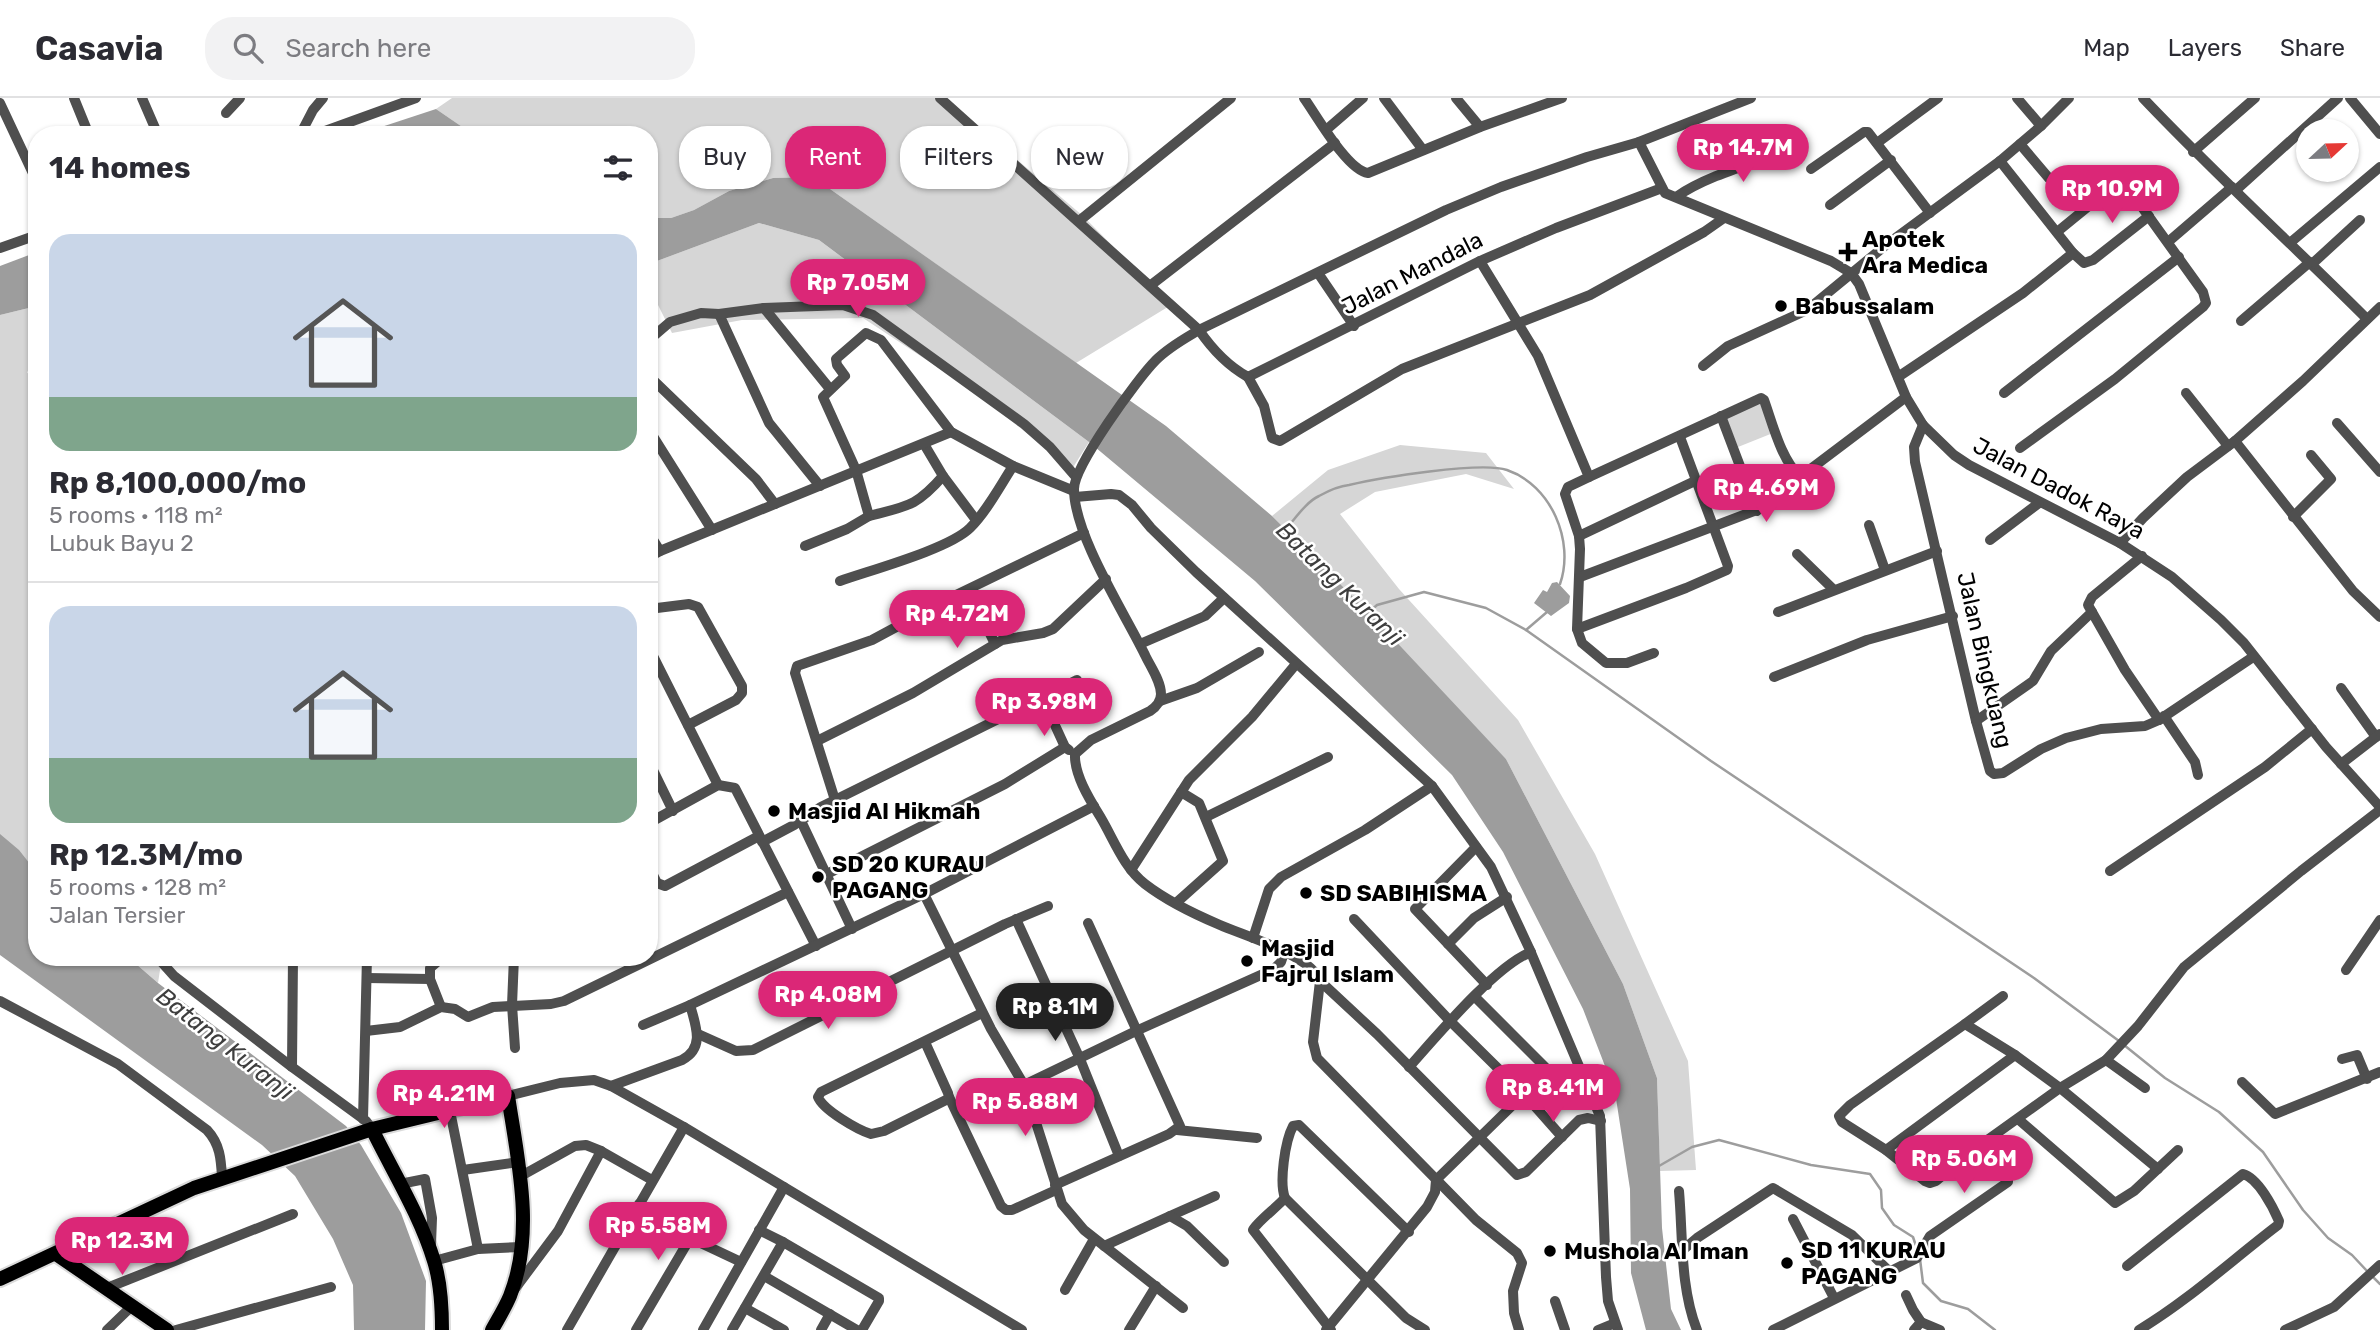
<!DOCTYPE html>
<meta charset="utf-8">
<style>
:root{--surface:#fff;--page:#f2f2f3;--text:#2b2b33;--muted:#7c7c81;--line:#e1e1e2;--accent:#db2777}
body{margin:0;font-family:Rubik,sans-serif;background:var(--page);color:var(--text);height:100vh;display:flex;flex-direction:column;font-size:26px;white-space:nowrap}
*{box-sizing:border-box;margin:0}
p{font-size:23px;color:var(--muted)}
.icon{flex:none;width:38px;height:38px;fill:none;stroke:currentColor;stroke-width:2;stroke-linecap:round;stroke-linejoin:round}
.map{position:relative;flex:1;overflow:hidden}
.side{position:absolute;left:28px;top:28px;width:630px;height:840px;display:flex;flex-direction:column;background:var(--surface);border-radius:28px;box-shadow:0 2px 5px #0004}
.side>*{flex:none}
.top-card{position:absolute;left:679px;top:28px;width:665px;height:63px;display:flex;gap:14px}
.needle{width:46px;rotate:68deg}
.fabs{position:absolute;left:2296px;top:21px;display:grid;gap:14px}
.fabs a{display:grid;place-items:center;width:63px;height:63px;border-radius:50%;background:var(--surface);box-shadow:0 2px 5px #0004;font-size:35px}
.price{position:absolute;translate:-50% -60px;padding:0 16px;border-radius:24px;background:var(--accent);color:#fff;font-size:23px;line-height:46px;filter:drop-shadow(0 2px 4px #0008)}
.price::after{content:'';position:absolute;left:50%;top:42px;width:21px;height:16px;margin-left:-10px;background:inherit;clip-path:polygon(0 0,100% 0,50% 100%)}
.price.on{background:#222;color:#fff}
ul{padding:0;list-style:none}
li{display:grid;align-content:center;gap:14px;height:371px;padding:0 21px}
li+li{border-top:2px solid var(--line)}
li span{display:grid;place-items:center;height:217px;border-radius:21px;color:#555}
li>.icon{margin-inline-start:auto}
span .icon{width:126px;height:126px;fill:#fffc;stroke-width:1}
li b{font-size:30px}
h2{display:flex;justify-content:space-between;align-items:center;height:84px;padding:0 21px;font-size:30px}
.pill{padding:0 24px;border-radius:28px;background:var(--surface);box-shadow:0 2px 5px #0004;font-size:24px;line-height:63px}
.pill.on{background:var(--accent);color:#fff}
header{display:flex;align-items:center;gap:42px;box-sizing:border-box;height:98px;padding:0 35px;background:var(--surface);border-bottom:2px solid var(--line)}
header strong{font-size:33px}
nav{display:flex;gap:38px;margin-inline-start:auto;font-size:24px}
.search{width:490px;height:63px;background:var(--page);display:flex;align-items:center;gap:18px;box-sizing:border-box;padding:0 24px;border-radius:28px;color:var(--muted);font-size:26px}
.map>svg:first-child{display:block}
</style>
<header>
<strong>Casavia</strong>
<div class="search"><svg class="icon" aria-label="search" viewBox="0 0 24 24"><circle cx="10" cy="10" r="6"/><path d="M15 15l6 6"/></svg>Search here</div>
<nav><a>Map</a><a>Layers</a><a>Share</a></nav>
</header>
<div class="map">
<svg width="2380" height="1232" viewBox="0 0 2380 1232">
<rect width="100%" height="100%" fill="#fff"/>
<g fill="#d6d6d6">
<polygon points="452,0 945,0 1083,118 1171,207 1076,265 813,79 773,80 729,93 694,112 671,120 649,120 649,37 474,37 436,11"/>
<polygon points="759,125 819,142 1089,344 1072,371 975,294 863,220 742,222 672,235 649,189 649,166"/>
<polygon points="37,208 37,266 27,274 37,289 37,782 0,748 0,217"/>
<polygon points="1761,305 1773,335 1738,349 1726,319"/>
<polygon points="1400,347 1486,355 1514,391 1466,376 1375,394 1340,416 1399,491 1518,622 1595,756 1688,963 1696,1072 1660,1073 1657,980 1623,886 1506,661 1272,418 1328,372"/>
<polygon points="128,859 162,859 158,885"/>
</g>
<g fill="#9d9d9d">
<polygon points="436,11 474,37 357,37"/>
<polygon points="813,79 1166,328 1272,418 1373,519 1506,661 1623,886 1657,980 1662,1130 1671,1211 1681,1232 1646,1232 1631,1175 1630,1091 1615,994 1583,911 1503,754 1452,677 1255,483 1089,344 819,142 759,125 649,166 649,120 671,120 694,112 729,93 773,80"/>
<polygon points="37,154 37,208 0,217 0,168"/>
<polygon points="1557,484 1570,498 1569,505 1551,518 1534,505 1543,492 1547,494 1552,485"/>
<polygon points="0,736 19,752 37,775 37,859 128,859 158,885 346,1028 361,1047 401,1115 426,1183 425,1232 354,1232 353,1187 333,1141 295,1078 262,1047 0,857"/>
</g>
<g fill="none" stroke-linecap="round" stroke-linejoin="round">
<g stroke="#9d9d9d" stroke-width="2.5">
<path d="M1285,432C1295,421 1306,404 1319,398C1328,393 1339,388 1349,387C1379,380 1481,363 1507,372C1551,387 1575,443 1560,486"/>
<polyline points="1368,515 1377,507 1424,494 1486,510 1526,532 1711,663 2034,880 2119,943"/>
<polyline points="1526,532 1547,514"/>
<polyline points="2124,947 2165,980 2219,1014 2263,1054 2303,1112 2328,1140 2352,1157 2368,1174"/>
<polyline points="1659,1068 1692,1049 1719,1042 1811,1067 1870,1076 1881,1092 1882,1110 1894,1127 1913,1139 1917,1151"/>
<polyline points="1920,1161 1923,1185 1941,1203 1968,1211 1995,1232"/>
<polyline points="2373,1179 2380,1186"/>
</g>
<defs>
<g id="major">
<path d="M372,1031C393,1074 420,1117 434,1163C441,1185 442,1209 442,1232"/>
<polyline points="56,1156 167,1232"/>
<path d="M0,1181L194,1090L372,1031L508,998C518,1063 535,1135 510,1198C505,1210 498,1221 492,1232"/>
</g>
</defs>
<use href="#major" stroke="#dbdbdb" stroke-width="18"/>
<g stroke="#4f4f4f" stroke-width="10">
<polyline points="74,0 89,37"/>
<polyline points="142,0 158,37"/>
<path d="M940,0L1199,232C1212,251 1228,268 1248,279L1480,163L1556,130L1662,90"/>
<path d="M1304,0C1317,18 1347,72 1368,75L1480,29L1562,0"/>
<polyline points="1384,0 1423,52"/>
<polyline points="1456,0 1480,29"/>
<polyline points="2017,0 2041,28"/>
<path d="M2143,0C2215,76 2293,147 2367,221"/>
<polyline points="2350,0 2380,36"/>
<polyline points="0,5 37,84"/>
<polyline points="226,15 240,0"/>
<polyline points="1326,32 1363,0"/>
<polyline points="300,37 313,12 323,0"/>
<polyline points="314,37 416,0"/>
<polyline points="1639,44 1665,95 1831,163 1851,175 1859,186 1906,299 1923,327 1954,357 1969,367 2120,445 2172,479 2221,522 2244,545 2326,649 2380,709"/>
<polyline points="1877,45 1938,0"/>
<polyline points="2020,46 2053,85"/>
<polyline points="2193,54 2255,0"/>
<polyline points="2000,63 2073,155 2084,165 2093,162 2149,118"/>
<polyline points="1811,71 1864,34 1868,34 1930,115"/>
<polyline points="2236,92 2338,0"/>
<path d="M1676,99C1709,76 1759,64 1797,49"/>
<polyline points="1830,107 1891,62"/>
<polyline points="1079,123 1231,0"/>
<polyline points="2168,144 2232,89"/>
<polyline points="2291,144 2380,69"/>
<polyline points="0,150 37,137"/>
<polyline points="1480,163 1538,258 1589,379 1568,389 1565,396 1579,438 1580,451 1577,531 1582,545 1606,565 1627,565 1654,555"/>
<polyline points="2312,166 2360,122"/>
<polyline points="1318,175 1354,228"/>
<polyline points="1151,187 1335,45"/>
<polyline points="764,210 830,291"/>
<polyline points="719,216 769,325 820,388"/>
<polyline points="2241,223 2310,164"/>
<polyline points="649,242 670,224 701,215 719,216 764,210 843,207 873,217 1024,326 1050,349 1076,379"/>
<polyline points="1703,268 1728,248 1807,212 1886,147 2000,63 2041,28 2069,0"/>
<polyline points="649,278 756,381 775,406"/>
<polyline points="1248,279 1264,308 1272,340 1280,343 1402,271 1590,197 1704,134 1724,120"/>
<polyline points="1898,279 2023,195 2073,155"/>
<polyline points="2004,295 2179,159"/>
<polyline points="2186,295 2228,348"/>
<polyline points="1721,318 1757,413"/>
<polyline points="2337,325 2380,374"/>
<polyline points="1923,327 1914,349 1915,364 1976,623 1990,673 1994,676 2003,675 2041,651 2066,640 2101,631 2145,628 2159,622"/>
<polyline points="649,332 712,432"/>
<polyline points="2235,343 2353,493 2380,519"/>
<polyline points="924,346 943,378 976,422"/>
<polyline points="2020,350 2115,281 2203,209 2206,205 2203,194 2124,84 2117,85 2057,134"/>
<path d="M1589,379L1761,300L1764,302C1773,327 1781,361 1800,379"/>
<polyline points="1075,399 1111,396 1119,397 1132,407 1151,430 1196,474 1432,688 1491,769 1529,850 1600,1018 1606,1179 1608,1203 1618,1232"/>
<path d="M869,418C907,408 916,409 943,378"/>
<polyline points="2293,419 2331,381 2311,357"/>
<polyline points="1869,427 1885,472"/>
<polyline points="649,435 660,453"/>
<polyline points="1579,438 1695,383"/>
<polyline points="1990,442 2039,405"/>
<polyline points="2120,445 2143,420 2187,379 2235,343 2303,283 2380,209"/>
<polyline points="805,448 847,431 869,418 856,372 823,299 845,278 837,267 836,261 866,235 881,242 951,334 1013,368 1074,393"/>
<polyline points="1797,456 1833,491"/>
<polyline points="2142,458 2092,499 2088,507 2125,572 2159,622 2253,559"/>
<polyline points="649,459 660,453 951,334"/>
<polyline points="1580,479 1791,399 1797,391 1800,379 1906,299"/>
<path d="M840,483C871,472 949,451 970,430C987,413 1000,388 1013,368"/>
<polyline points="969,492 995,546"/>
<polyline points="649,511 689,506 698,509 742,588 742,595 736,602 688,627"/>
<polyline points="1778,514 1937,453"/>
<polyline points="1577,531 1686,490 1727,472 1728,468 1680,339"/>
<polyline points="1140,546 1205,518 1224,500"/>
<polyline points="649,550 718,687"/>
<polyline points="1774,579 1867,542 1953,518"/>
<polyline points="2341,590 2376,639"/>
<polyline points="1042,599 1065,649 1069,652"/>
<polyline points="1160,603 1197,590 1259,554"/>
<polyline points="2164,618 2195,664 2198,677"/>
<polyline points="1976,623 2033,583 2051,553 2092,514"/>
<polyline points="817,643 913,595 1002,542 1043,535 1053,531 1106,481"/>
<polyline points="649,664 673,713"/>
<polyline points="2341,666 2380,636"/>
<polyline points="835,702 795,575 797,568 872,542 952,499 1084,435"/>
<polyline points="1206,719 1328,659"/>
<polyline points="801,723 852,831"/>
<polyline points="649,725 718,687 735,690 816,848"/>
<polyline points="762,744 794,727 821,709 1077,582"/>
<polyline points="1476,749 1415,811 1487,887"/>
<polyline points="649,769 657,785 665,788 759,738"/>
<polyline points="1131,772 1189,682 1252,619 1296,566"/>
<polyline points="2110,773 2265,669 2312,631"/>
<polyline points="827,776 1005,686 1065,649"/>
<polyline points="924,796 991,931 1024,987 1136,933 1274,871 1281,864 1284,855"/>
<polyline points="1176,805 1223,763 1199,705 1181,694"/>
<polyline points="1016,821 1080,961 1119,1058"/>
<polyline points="1354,821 1450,923 1524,996 1562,1039"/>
<polyline points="1253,840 1269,791 1281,779 1365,732 1432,688"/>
<polyline points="1448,846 1474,820 1507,799"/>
<polyline points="157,859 174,878 292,969 366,1023 372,1031"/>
<polyline points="514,859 512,907 515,950"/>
<polyline points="2346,872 2380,822"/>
<polyline points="367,880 430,881 430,870 443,859"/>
<polyline points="430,881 441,909"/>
<polyline points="1320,883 1377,936 1517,1077 1526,1074 1579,1022 1588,1020 1601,1023"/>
<polyline points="1475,899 1548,972"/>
<path d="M0,903L118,966L207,1032C220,1046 221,1061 222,1079"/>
<polyline points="1965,926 2003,898"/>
<polyline points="643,927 690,907"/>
<polyline points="366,933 400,929 441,909 455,911 468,919 493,909 551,906 564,903 788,794"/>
<polyline points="698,936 736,953 753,952 1005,826 1048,808"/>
<path d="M925,944L948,995L949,1000L946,1002L884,1033L871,1036C858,1032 823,1012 818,999L821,994L982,915"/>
<polyline points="2342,961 2357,957 2367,981"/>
<polyline points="2106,962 2145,990"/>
<polyline points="292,969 293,859"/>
<path d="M1409,969C1436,939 1495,868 1531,854"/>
<polyline points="2242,984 2275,1016 2380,974"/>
<polyline points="1024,987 1062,1106 1084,1132 1183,1210"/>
<path d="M611,988L682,962C705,950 696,928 690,907L924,796L1094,708"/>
<polyline points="508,998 560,985 594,982 611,988 684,1029 1022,1232"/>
<polyline points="949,999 1001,1108 1006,1112 1012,1112 1056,1092"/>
<polyline points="450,1013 478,1151 521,1149"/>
<polyline points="363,1021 367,859"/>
<polyline points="2018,1021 2115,1105 2134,1093 2178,1052"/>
<polyline points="1177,1032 1257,1040"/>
<polyline points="1886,1052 2015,957"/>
<polyline points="2158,1071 2060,990 2015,957 1965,926 1850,1007 1839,1018 1842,1024 1886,1052 1925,1083 1930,1085 1936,1083 1972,1053 2060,990 2106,962 2138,928 2184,869 2301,773 2380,712"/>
<polyline points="463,1072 519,1064"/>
<polyline points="521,1078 575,1048 586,1047 601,1053"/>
<polyline points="400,1086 425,1081 432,1120 431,1146"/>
<polyline points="1055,1087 1169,1036 1180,1028 1088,825"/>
<path d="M1679,1093C1683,1139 1680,1189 1697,1232"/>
<path d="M1285,1100C1277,1109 1256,1125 1253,1132L1331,1232"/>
<polyline points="1170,1118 1215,1098"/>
<polyline points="1793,1121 1834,1200"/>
<polyline points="759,1132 783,1144 879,1200 879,1203 862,1232"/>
<path d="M1409,1134L1299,1027L1293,1028C1285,1043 1279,1085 1285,1100L1406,1220L1425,1232"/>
<polyline points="688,1139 741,1164"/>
<polyline points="1104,1148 1170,1118 1187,1128 1224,1164"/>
<polyline points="1684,1151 1697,1140 1773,1090 1852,1137 1890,1174"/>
<polyline points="434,1163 478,1151"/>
<path d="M2127,1168L2243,1076C2258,1080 2273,1109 2279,1123L2278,1127C2232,1162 2189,1202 2139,1232"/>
<polyline points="764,1178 857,1232"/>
<polyline points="107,1190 293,1116"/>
<polyline points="514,1192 558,1133 601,1053 652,1082"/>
<polyline points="1065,1192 1094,1141"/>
<polyline points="1906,1197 1913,1212 1921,1224 1914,1232"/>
<polyline points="1555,1203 1565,1232"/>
<polyline points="745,1210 784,1232"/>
<polyline points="1921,1224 1940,1232"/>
<polyline points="107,1232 133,1207"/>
<polyline points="176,1232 331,1189"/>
<polyline points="567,1232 684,1029"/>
<polyline points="636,1232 689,1142 687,1138 639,1106"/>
<polyline points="703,1232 784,1089"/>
<polyline points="732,1232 783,1144"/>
<polyline points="821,1232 830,1216"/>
<polyline points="1129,1232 1156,1188"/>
<polyline points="1326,1232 1427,1109 1435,1094 1436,1082 1524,996"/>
<path d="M1519,1232L1514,1215L1513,1193L1522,1165L1517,1155L1476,1122L1317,960L1313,944L1320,883C1311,857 1245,838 1220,827C1194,816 1167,803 1145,786C1124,770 1114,742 1101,720C1090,702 1074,677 1075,656L1091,642L1150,613C1156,609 1161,604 1161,596C1161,583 1150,568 1145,557C1124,514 1074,437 1074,391C1074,368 1137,281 1156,262C1169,249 1184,241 1199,232L1446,112L1501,89L1587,59L1639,44L1751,0"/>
<polyline points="1598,1232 1615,1225"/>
<polyline points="1773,1232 1917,1160 1930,1138 2008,1084 2008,1081 1989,1069 1972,1053"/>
<polyline points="2285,1232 2334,1209 2380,1167"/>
</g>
<use href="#major" stroke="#000" stroke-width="14"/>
</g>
<g fill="#000" stroke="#fff" stroke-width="2.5">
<path d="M1844.5 143.5h7v7h7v7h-7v7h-7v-7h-7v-7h7z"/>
<circle cx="1781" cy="208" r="7"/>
<circle cx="774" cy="713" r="7"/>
<circle cx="818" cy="779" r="7"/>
<circle cx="1306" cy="795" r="7"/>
<circle cx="1247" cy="863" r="7"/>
<circle cx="1550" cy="1153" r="7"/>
<circle cx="1787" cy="1165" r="7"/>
</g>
<g text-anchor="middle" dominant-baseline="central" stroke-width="5" stroke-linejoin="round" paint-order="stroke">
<g font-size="23" font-weight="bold" fill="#000" stroke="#fff" text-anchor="start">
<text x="1862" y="141">Apotek<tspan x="1862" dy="26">Ara Medica</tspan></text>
<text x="1795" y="208">Babussalam</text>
<text x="788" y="713">Masjid Al Hikmah</text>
<text x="832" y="766">SD 20 KURAU<tspan x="832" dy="26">PAGANG</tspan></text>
<text x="1320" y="795">SD SABIHISMA</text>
<text x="1261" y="850">Masjid<tspan x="1261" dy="26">Fajrul Islam</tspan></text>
<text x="1801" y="1152">SD 11 KURAU<tspan x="1801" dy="26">PAGANG</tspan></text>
<text x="1564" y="1153">Mushola Al Iman</text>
</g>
<g font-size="23" fill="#000" stroke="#fff">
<text transform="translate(1412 175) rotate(-27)">Jalan Mandala</text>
<text transform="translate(2059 390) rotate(28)">Jalan Dadok Raya</text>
<text transform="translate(1985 562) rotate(77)">Jalan Bingkuang</text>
</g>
<g font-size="24" font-style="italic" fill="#3e3e3e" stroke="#fff">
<text transform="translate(1340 486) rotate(44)">Batang Kuranji</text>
<text transform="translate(225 946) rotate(38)">Batang Kuranji</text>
</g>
</g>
</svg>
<div class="fabs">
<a><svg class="needle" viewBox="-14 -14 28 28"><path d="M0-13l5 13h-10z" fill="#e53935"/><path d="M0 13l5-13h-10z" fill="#7c7c81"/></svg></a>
</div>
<b class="price" style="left:1743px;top:86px">Rp 14.7M</b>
<b class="price" style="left:2112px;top:127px">Rp 10.9M</b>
<b class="price" style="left:858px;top:221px">Rp 7.05M</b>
<b class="price" style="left:1766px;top:426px">Rp 4.69M</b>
<b class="price" style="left:957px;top:552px">Rp 4.72M</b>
<b class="price" style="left:1044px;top:640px">Rp 3.98M</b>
<b class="price" style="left:828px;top:933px">Rp 4.08M</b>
<b class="price on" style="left:1055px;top:945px">Rp 8.1M</b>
<b class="price" style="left:1553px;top:1026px">Rp 8.41M</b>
<b class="price" style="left:444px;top:1032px">Rp 4.21M</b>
<b class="price" style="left:1025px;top:1040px">Rp 5.88M</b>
<b class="price" style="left:1964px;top:1097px">Rp 5.06M</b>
<b class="price" style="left:658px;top:1164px">Rp 5.58M</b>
<b class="price" style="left:122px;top:1179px">Rp 12.3M</b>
<div class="top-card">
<a class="pill">Buy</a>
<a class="pill on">Rent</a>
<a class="pill">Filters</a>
<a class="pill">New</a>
</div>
<section class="side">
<h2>14 homes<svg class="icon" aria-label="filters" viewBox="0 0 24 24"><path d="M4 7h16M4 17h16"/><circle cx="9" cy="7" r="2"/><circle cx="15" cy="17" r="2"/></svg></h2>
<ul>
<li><span style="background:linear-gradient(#c9d6e8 75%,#7fa58c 0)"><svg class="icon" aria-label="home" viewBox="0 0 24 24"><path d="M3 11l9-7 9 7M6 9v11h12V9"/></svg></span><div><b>Rp 8,100,000/mo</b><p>5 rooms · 118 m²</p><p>Lubuk Bayu 2</p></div></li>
<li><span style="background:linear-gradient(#c9d6e8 70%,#7fa58c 0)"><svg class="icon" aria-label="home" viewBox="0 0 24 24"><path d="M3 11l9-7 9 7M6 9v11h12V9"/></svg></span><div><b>Rp 12.3M/mo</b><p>5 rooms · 128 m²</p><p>Jalan Tersier</p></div></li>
</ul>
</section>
</div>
